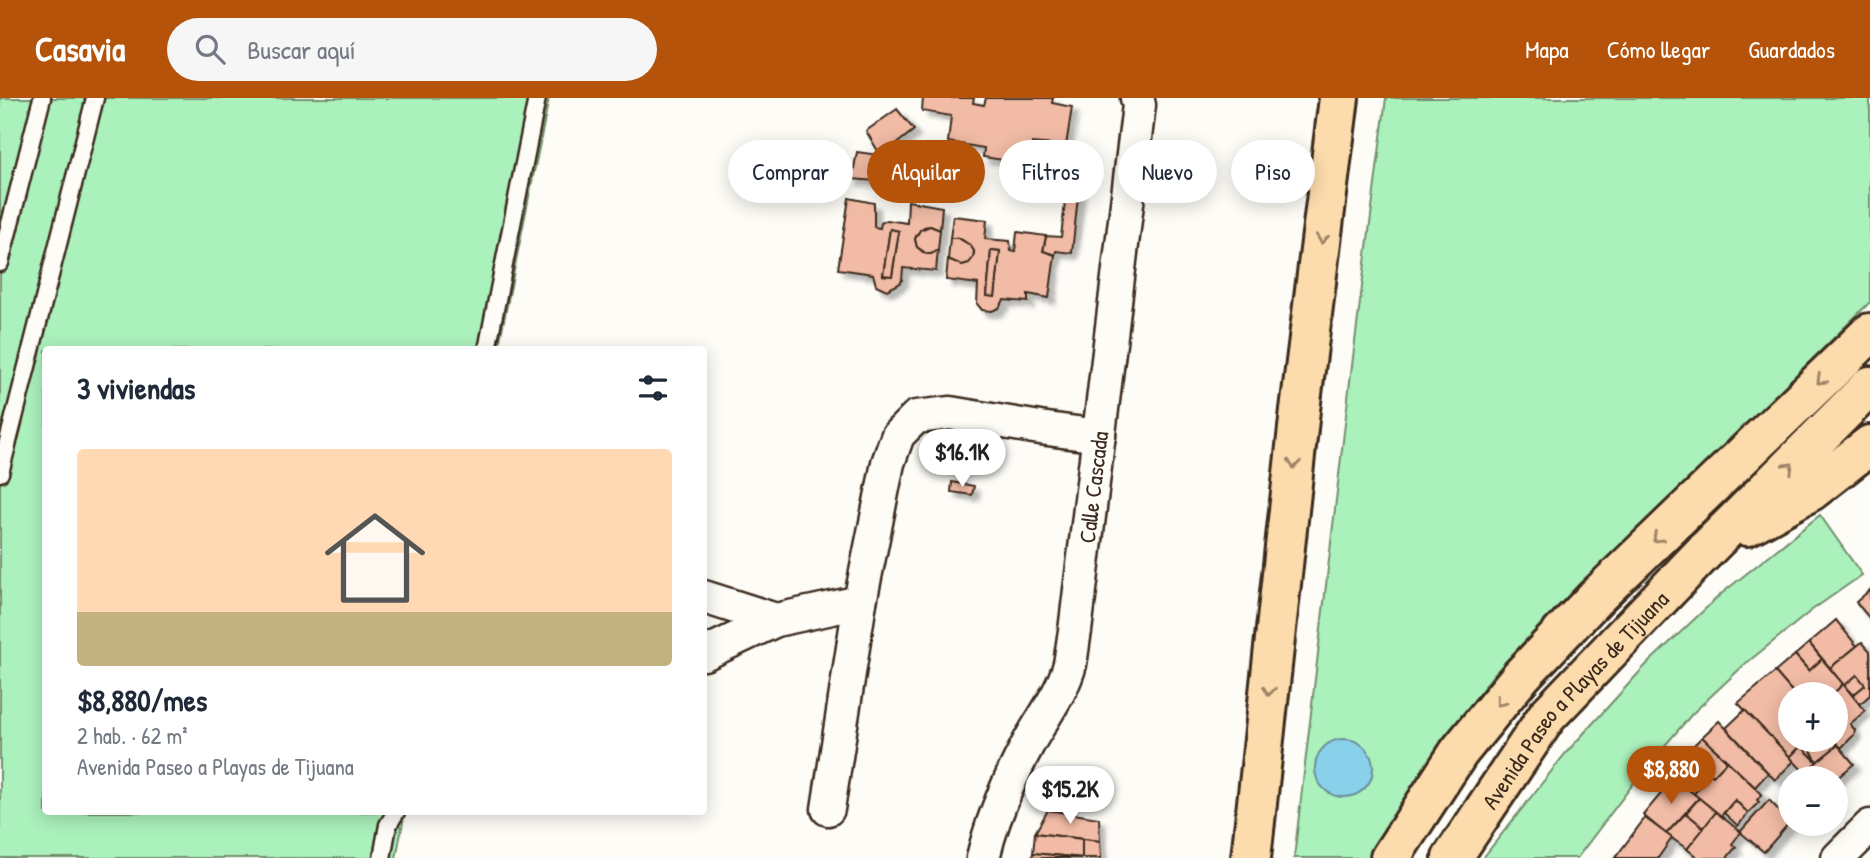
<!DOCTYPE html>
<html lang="es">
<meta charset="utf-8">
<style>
:root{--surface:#fff;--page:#f6f6f7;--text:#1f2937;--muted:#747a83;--line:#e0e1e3;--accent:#b45309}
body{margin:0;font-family:"Patrick Hand",sans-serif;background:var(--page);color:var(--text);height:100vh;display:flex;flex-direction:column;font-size:26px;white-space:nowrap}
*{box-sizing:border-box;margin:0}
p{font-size:23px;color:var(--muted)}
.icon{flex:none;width:38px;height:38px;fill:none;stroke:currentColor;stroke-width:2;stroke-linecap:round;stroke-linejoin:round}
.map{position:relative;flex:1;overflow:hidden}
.sheet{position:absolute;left:42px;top:248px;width:665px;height:469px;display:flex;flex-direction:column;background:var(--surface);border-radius:7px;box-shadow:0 4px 18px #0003}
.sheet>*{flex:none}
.hud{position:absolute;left:728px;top:42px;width:665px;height:63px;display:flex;gap:14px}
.controls{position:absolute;left:1778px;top:584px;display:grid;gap:14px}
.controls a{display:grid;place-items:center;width:70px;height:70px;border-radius:50%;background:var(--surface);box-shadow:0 4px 18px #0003;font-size:35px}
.price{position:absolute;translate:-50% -60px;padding:0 16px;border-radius:24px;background:#fff;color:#222;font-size:23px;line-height:46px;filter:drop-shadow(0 2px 4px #0008)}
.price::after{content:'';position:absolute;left:50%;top:42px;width:21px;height:16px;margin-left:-10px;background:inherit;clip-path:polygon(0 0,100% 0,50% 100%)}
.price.on{background:var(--accent);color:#fff}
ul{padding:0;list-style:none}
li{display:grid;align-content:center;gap:14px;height:371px;padding:0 35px}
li+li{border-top:2px solid var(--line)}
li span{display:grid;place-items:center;height:217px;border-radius:7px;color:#555}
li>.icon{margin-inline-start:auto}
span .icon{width:126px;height:126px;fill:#fffc;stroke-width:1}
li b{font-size:30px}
h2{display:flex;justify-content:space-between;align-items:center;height:84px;padding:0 35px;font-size:30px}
.pill{padding:0 24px;border-radius:32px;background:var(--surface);box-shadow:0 4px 18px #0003;font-size:24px;line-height:63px}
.pill.on{background:var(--accent);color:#fff}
header{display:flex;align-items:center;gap:42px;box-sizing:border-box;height:98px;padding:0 35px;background:var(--accent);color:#fff}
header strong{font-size:33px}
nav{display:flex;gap:38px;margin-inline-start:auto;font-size:24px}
.search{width:490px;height:63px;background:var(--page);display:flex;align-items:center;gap:18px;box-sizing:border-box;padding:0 24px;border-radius:38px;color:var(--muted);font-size:26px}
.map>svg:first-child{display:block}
</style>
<header>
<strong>Casavia</strong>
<div class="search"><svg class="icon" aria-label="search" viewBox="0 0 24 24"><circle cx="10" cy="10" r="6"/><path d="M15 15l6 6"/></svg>Buscar aquí</div>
<nav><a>Mapa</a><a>Cómo llegar</a><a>Guardados</a></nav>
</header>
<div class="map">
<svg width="1870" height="760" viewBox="0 0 1870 760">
<defs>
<filter id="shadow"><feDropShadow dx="6" dy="6" stdDeviation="2" flood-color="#0004"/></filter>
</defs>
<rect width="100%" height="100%" fill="#fdfcf7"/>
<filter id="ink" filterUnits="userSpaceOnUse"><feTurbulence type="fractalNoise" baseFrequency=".0143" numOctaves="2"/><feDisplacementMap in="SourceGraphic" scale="14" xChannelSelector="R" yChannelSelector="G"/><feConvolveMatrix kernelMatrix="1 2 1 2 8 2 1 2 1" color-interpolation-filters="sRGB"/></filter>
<g filter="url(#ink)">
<g fill="#abf1bc" stroke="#738e6d" stroke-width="2">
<polygon points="0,0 549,0 498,252 46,252 46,714 405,714 396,760 0,760"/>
<polygon points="1386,0 1870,0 1870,204 1493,577 1424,671 1373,760 1294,760 1350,283"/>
<polygon points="1820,417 1862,477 1812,512 1744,567 1692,616 1643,673 1577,760 1483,760 1565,656 1646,567 1721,496"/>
</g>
<circle fill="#89d1ea" stroke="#6a8e98" stroke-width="2" cx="1344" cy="670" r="29"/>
<g fill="#f1bba5" stroke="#3b2a1e" stroke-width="2" fill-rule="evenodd" filter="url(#shadow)">
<polygon points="923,0 974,0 973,5 984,7 986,0 1053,0 1052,5 1072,9 1066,48 1032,45 1031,66 983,59 984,50 948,44 951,18 922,13"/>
<polygon points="897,11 914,32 881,58 866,33"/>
<polygon points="857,54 879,57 876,83 852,81"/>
<polygon points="1067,88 1079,89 1072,155 1056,153 1055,157 1043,153 1046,138 1061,139"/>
<path d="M849,100L874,105V129L880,130L881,125L887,122L907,125L908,103L942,109L940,132L930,128L924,129L917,136L915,141L917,149L923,154L931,156L938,152L936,173L903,170L902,182L899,186L887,192L876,187L873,176L838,171ZM890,131L899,133L892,178L883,177Z"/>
<path d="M953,118L987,122L985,141L1010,143L1011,153L1015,154L1017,134L1046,138L1043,153L1055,157L1049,200L1028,196V204L1004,202L999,210L992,213L982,212L977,206L978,186L946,182L948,161L962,167L969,165L974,156V153L964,143L958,140H950ZM991,152L1000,153L995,199L987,198Z"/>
<polygon points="930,128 940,132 938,152 931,156 927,156 917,149 915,141 920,132"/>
<polygon points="890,131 899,133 892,178 883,177"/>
<polygon points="950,140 958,140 970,147 974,153 973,160 969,165 962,167 948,161"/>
<polygon points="991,152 1000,153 995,199 987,198"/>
<polygon points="952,384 974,388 972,397 951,394"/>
<polygon points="1870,492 1870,521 1856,504"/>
<polygon points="1836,522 1857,548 1830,570 1809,545"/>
<polygon points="1862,544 1870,553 1870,597 1860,606 1853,597 1865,587 1857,577 1844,588 1830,570"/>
<polygon points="1809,545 1822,561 1809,573 1795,557"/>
<polygon points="1795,557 1809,573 1822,561 1843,586 1832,597 1795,597 1775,574"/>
<polygon points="1775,574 1795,597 1790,597 1790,642 1806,642 1817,664 1801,648 1790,659 1738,605"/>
<polygon points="1857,577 1865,587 1853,597 1844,588"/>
<polygon points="1843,586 1865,613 1850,626 1855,632 1854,637 1841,650 1834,642 1836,642 1836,597 1832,597"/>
<polygon points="1745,612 1794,663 1775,682 1726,630"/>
<polygon points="1719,623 1768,675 1755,689 1702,639"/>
<polygon points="1702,639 1727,663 1713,678 1710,676 1694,696 1683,687 1696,672 1681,660"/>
<polygon points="1806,642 1831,642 1838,647 1817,664"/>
<polygon points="1838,647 1854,666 1836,681 1810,681 1804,674"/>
<polygon points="1801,648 1817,664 1804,674 1790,659"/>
<polygon points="1727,663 1762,696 1757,702 1759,704 1748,715 1735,702 1721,718 1694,696 1710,676 1713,678"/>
<polygon points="1674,680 1699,700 1666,736 1643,717"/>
<polygon points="1699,700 1716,714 1704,730 1686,715"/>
<polygon points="1735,702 1748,715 1738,728 1724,715"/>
<polygon points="1769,702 1790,724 1764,754 1740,734"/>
<polygon points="1048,712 1099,720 1100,743 1035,735"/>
<polygon points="1716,714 1741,734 1732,746 1736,749 1727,760 1698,760 1687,751"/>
<polygon points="1686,715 1704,730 1687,751 1666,736"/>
<polygon points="1645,720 1672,740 1658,760 1615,760"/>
<polygon points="1035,735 1082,741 1082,760 1033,755"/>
<polygon points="1082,741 1100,743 1101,760 1082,760"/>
<polygon points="1033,755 1082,760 1084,760 1032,760"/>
</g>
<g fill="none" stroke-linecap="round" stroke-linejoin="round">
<defs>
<g id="lane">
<polyline points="0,165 42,0"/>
<polyline points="487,252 537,0"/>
<polyline points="0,375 95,0"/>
<polyline points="382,760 388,727 396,714"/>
</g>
<g id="street">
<polyline points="704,499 776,522"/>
<polyline points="704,556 776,522 860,504"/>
<polyline points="828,711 860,504 888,365 898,337 916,319 950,315 1040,330 1099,338"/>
<path id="s1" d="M983,760C992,721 1008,684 1027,648C1040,623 1063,594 1070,566C1072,555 1073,544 1075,533L1139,7L1137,0"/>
<polyline points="1838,760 1870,728"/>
</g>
<g id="primary">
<path id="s2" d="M1452,760L1547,618L1706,452"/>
</g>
<g id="highway">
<polyline points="1747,428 1811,393 1870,347"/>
<polyline points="1706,452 1870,288"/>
<polyline points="1251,760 1300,312 1339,0"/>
<polyline points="1390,760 1459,654 1521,578 1596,499 1870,235"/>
</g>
</defs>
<use href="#lane" stroke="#3b2a1e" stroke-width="21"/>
<use href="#street" stroke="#3b2a1e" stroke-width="37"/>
<use href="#primary" stroke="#3b2a1e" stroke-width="44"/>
<use href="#highway" stroke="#3b2a1e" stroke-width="44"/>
<use href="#lane" stroke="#fdfcf7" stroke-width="16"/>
<use href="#street" stroke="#fdfcf7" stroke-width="32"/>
<use href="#primary" stroke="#fcdcac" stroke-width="38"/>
<use href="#highway" stroke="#fcdcac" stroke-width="38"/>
</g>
<defs><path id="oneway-chevron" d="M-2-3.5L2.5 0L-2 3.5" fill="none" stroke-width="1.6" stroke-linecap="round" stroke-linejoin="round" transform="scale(1.75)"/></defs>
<g stroke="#9c8365">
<use href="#oneway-chevron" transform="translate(1322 141) rotate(97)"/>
<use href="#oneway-chevron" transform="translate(1821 282) rotate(136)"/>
<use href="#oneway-chevron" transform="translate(1294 366) rotate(96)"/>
<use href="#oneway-chevron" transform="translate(1789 369) rotate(-45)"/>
<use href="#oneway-chevron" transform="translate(1657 440) rotate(136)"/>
<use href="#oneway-chevron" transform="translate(1269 593) rotate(96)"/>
<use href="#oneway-chevron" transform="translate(1500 604) rotate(129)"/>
</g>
</g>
<g text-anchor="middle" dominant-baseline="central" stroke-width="6" stroke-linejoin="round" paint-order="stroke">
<g font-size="23" fill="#3b2a1e" stroke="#fdfcf7">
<text stroke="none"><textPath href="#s1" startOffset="392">Calle Cascada</textPath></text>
<text stroke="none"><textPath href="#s2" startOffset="201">Avenida Paseo a Playas de Tijuana</textPath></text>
</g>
</g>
</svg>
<div class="controls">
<a>+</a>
<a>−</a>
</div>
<b class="price" style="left:962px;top:391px">$16.1K</b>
<b class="price on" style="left:1671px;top:708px">$8,880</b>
<b class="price" style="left:1070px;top:728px">$15.2K</b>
<div class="hud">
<a class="pill">Comprar</a>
<a class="pill on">Alquilar</a>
<a class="pill">Filtros</a>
<a class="pill">Nuevo</a>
<a class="pill">Piso</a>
</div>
<section class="sheet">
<h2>3 viviendas<svg class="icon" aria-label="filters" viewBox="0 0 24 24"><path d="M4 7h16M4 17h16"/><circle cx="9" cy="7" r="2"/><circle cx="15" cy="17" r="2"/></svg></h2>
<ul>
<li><span style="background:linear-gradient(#ffd9b3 75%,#c2b280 0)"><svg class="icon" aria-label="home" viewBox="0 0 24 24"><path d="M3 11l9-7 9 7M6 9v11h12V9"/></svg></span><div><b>$8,880/mes</b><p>2 hab. · 62 m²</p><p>Avenida Paseo a Playas de Tijuana</p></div></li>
</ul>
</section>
</div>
